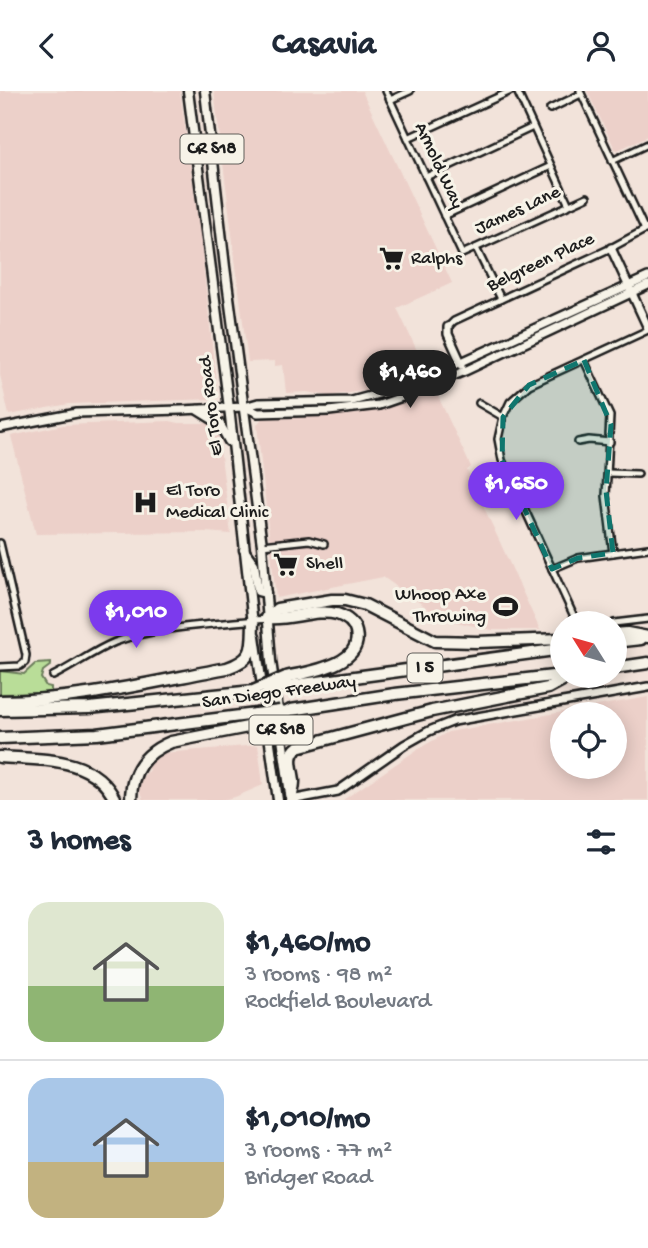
<!DOCTYPE html>
<meta charset="utf-8">
<style>
:root{--surface:#fff;--page:#f2f2f3;--text:#1f2937;--muted:#747a83;--line:#e0e1e3;--accent:#7c3aed}
body{margin:0;font-family:"Gochi Hand",sans-serif;background:var(--page);color:var(--text);height:100vh;display:flex;flex-direction:column;font-size:26px;white-space:nowrap}
*{box-sizing:border-box;margin:0}
p{font-size:23px;color:var(--muted)}
.icon{flex:none;width:38px;height:38px;fill:none;stroke:currentColor;stroke-width:2;stroke-linecap:round;stroke-linejoin:round}
.map{position:relative;height:709px;overflow:hidden}
.drawer{display:flex;flex-direction:column;background:var(--surface);flex:1}
.drawer>*{flex:none}
.needle{width:46px;rotate:307deg}
.fabs{position:absolute;left:550px;top:520px;display:grid;gap:14px}
.fabs a{display:grid;place-items:center;width:77px;height:77px;border-radius:50%;background:var(--surface);box-shadow:0 4px 18px #0003;font-size:35px}
.price{position:absolute;translate:-50% -60px;padding:0 16px;border-radius:24px;background:var(--accent);color:#fff;font-size:23px;line-height:46px;filter:drop-shadow(0 2px 4px #0008)}
.price::after{content:'';position:absolute;left:50%;top:42px;width:21px;height:16px;margin-left:-10px;background:inherit;clip-path:polygon(0 0,100% 0,50% 100%)}
.price.on{background:#222;color:#fff}
ul{padding:0;list-style:none}
li{display:flex;align-items:center;gap:21px;height:175px;padding:0 28px}
li+li{border-top:2px solid var(--line)}
li span{display:grid;place-items:center;flex:none;width:196px;height:140px;border-radius:21px;color:#555}
li>.icon{margin-inline-start:auto}
span .icon{width:84px;height:84px;fill:#fffc;stroke-width:1}
li b{font-size:30px}
h2{display:flex;justify-content:space-between;align-items:center;height:84px;padding:0 28px;font-size:30px}
header{display:flex;justify-content:space-between;align-items:center;height:91px;padding:0 28px;background:var(--surface);font-size:32px;font-weight:800}
.map>svg:first-child{display:block}
</style>
<header><svg class="icon" aria-label="back" viewBox="0 0 24 24"><path d="M15 5l-7 7 7 7"/></svg>Casavia<svg class="icon" aria-label="person" viewBox="0 0 24 24"><circle cx="12" cy="8" r="4"/><path d="M4 21q1-7 8-7t8 7"/></svg></header>
<div class="map">
<svg width="648" height="709" viewBox="0 0 648 709">
<rect width="100%" height="100%" fill="#f2e3da"/>
<filter id="ink" filterUnits="userSpaceOnUse"><feTurbulence type="fractalNoise" baseFrequency=".0143" numOctaves="2"/><feDisplacementMap in="SourceGraphic" scale="14" xChannelSelector="R" yChannelSelector="G"/><feConvolveMatrix kernelMatrix="1 2 1 2 8 2 1 2 1" color-interpolation-filters="sRGB"/></filter>
<g filter="url(#ink)">
<g fill="#ecd0c9" fill-rule="evenodd">
<polygon points="0,0 180,0 199,135 217,299 214,308 69,313 9,324 0,284"/>
<polygon points="214,0 362,0 452,192 397,217 427,281 390,296 329,305 307,301 286,302 283,274 275,275 275,270 248,271"/>
<polygon points="587,0 648,0 648,45 618,59 615,58"/>
<polygon points="435,299 471,376 467,379 540,539 492,539 443,528 383,486 276,507 257,334 262,327 354,323 378,318 412,309"/>
<polygon points="170,330 179,332 208,332 218,342 231,443 206,441 36,443 11,345 63,334"/>
<path d="M648,606V709H343L418,658L448,641ZM562,623H614V676H562Z"/>
<polygon points="258,654 263,694 235,706 223,709 143,709 138,697 141,688 149,679 147,676 163,662"/>
</g>
<polygon fill="#b9dd98" stroke="#6a7c5a" stroke-width="2" points="51,572 51,574 43,580 41,587 46,595 51,596 51,602 0,603 0,580 24,583 35,573"/>
<g fill="none" stroke-linecap="round" stroke-linejoin="round">
<defs>
<g id="street">
<polyline points="386,0 462,163 587,106"/>
<polyline points="517,0 569,114"/>
<polyline points="580,0 645,139"/>
<polyline points="390,9 410,0"/>
<polyline points="550,18 581,3"/>
<polyline points="408,47 511,0"/>
<polyline points="612,70 648,53"/>
<polyline points="426,86 533,36"/>
<polyline points="444,125 551,75"/>
<polyline points="476,157 501,208"/>
<polyline points="448,236 454,230 611,157 648,137"/>
<polyline points="584,269 610,325 606,405 613,462"/>
<polyline points="479,312 503,326 510,311 529,294 648,239"/>
<polyline points="503,326 498,348 502,369 577,532"/>
<polyline points="578,351 589,349 610,351"/>
<polyline points="608,382 638,383"/>
<polyline points="0,452 26,564 25,571 20,575 0,576"/>
<polyline points="262,454 309,449 324,453"/>
<polyline points="552,478 578,467 648,457"/>
<polyline points="614,532 648,528"/>
<path d="M53,585C74,575 93,560 115,551C159,535 220,533 266,528"/>
</g>
<g id="secondary">
<polyline points="611,157 648,237"/>
<polyline points="448,236 448,243 462,274"/>
<polyline points="245,316 258,322 329,320 379,314 405,305 465,280 648,194"/>
<polyline points="0,337 77,322 181,319 244,316 258,312 352,310 411,294 648,186"/>
<polyline points="291,709 338,700 404,654 429,640 454,630 648,596"/>
</g>
<g id="primary">
<polyline points="188,0 230,325 253,533"/>
<polyline points="205,0 225,176 262,454 271,570 290,703"/>
<polyline points="198,319 219,332 229,350"/>
<polyline points="244,459 254,473 258,500 266,502"/>
<polyline points="255,545 278,709"/>
</g>
<g id="highway">
<polyline points="267,527 277,518 332,509 345,509 365,514 435,550 477,551 562,548"/>
<path d="M267,527C290,530 315,517 337,523C346,526 354,532 356,541C364,574 308,581 286,586"/>
<polyline points="614,543 627,542 648,546"/>
<polyline points="614,551 641,548"/>
<polyline points="614,577 648,572"/>
<polyline points="288,595 562,558"/>
<path d="M0,610C76,610 152,591 227,577C256,567 252,556 253,529"/>
<polyline points="0,619 89,617 253,600"/>
<polyline points="291,619 395,603 562,584"/>
<polyline points="0,647 97,643 256,623"/>
<path d="M0,666C43,669 94,665 115,709"/>
<path d="M131,709C131,680 144,662 171,651L258,634"/>
<path d="M291,709C292,703 294,696 294,690C293,677 286,665 298,656L432,620L548,597L572,584"/>
</g>
</defs>
<use href="#street" stroke="#1c1c1c" stroke-width="10"/>
<use href="#secondary" stroke="#1c1c1c" stroke-width="12"/>
<use href="#primary" stroke="#1c1c1c" stroke-width="13"/>
<use href="#highway" stroke="#1c1c1c" stroke-width="15"/>
<use href="#street" stroke="#f7f3e8" stroke-width="5"/>
<use href="#secondary" stroke="#f7f3e8" stroke-width="7"/>
<use href="#primary" stroke="#f7f3e8" stroke-width="8"/>
<use href="#highway" stroke="#f7f3e8" stroke-width="10"/>
<defs>
<g id="highway-bridge">
<polyline points="267,598 288,595"/>
<polyline points="253,600 286,586"/>
<polyline points="256,623 280,620"/>
<polyline points="258,634 291,619"/>
</g>
</defs>
<use href="#highway-bridge" stroke="#1c1c1c" stroke-width="15" stroke-linecap="butt"/>
<use href="#highway-bridge" stroke="#f7f3e8" stroke-width="10"/>
</g>
</g>
<path fill="#0f766e" fill-opacity="0.2" stroke="#0f766e" stroke-width="5" stroke-dasharray="14 9" stroke-linejoin="round" d="M584,269L611,334L606,400L613,462L578,467L552,478L502,369L503,326L529,294Z"/>
<defs>
<symbol id="supermarket-bare" viewBox="-9 -9 18 18"><path d="M-6-5.5h2.5l.6 2H6L4.5 2H-2.5L-4.4-4H-6ZM-1.5 3.2a1.3 1.3 0 1 0 .1 0ZM3 3.2a1.3 1.3 0 1 0 .1 0Z" fill="#1c1c1c" stroke="#f7f3e8" stroke-width="2.5" paint-order="stroke"/></symbol>
<symbol id="hospital-bare" viewBox="-9 -9 18 18"><path d="M-5-5h3v3.5h4V-5h3V5h-3V1.5h-4V5h-3Z" fill="#1c1c1c" stroke="#f7f3e8" stroke-width="2.5" paint-order="stroke"/></symbol>
<symbol id="stadium-bare" viewBox="-9 -9 18 18"><path d="M0-5a6.5 5 0 1 0 0 10a6.5 5 0 1 0 0-10ZM-3.5-1.8h7v3.6h-7Z" fill="#1c1c1c" stroke="#f7f3e8" stroke-width="2.5" paint-order="stroke"/></symbol>
</defs>
<g fill-rule="evenodd">
<use href="#supermarket-bare" x="374" y="150" width="35" height="35"/>
<use href="#hospital-bare" x="128" y="394" width="35" height="35"/>
<use href="#supermarket-bare" x="268" y="456" width="35" height="35"/>
<use href="#stadium-bare" x="488" y="498" width="35" height="35"/>
</g>
<g text-anchor="middle" dominant-baseline="central" stroke-width="6" stroke-linejoin="round" paint-order="stroke">
<g fill="#f7f3e8" stroke="#5e5c59" stroke-width="2">
<rect x="180.5" y="43.5" width="63" height="29" rx="5"/>
<rect x="407.5" y="562.5" width="35" height="29" rx="5"/>
<rect x="249.5" y="624.5" width="63" height="29" rx="5"/>
</g>
<g font-size="18" font-weight="bold" fill="#1c1c1c">
<text x="212" y="58">CR S18</text>
<text x="425" y="577">I 5</text>
<text x="281" y="639">CR S18</text>
</g>
<g font-size="19" fill="#1c1c1c" stroke="#f7f3e8">
<text transform="translate(438 75) rotate(65)">Arnold Way</text>
<text transform="translate(518 120) rotate(-25)">James Lane</text>
<text transform="translate(541 172) rotate(-25)">Belgreen Place</text>
<text transform="translate(212 315) rotate(-97)">El Toro Road</text>
<text transform="translate(279 602) rotate(-8)">San Diego Freeway</text>
</g>
<g font-size="19" fill="#1c1c1c" stroke="#f7f3e8" text-anchor="start">
<text x="411" y="168">Ralphs</text>
<text x="166" y="400">El Toro<tspan x="166" dy="22">Medical Clinic</tspan></text>
<text x="306" y="473">Shell</text>
<text x="486" y="504" text-anchor="end">Whoop Axe<tspan x="486" dy="22">Throwing</tspan></text>
</g>
</g>
</svg>
<div class="fabs">
<a><svg class="needle" viewBox="-14 -14 28 28"><path d="M0-13l5 13h-10z" fill="#e53935"/><path d="M0 13l5-13h-10z" fill="#747a83"/></svg></a>
<a><svg class="icon" aria-label="locate" viewBox="0 0 24 24"><circle cx="12" cy="12" r="6"/><path d="M12 2v4M12 18v4M2 12h4M18 12h4"/></svg></a>
</div>
<b class="price on" style="left:410px;top:319px">$1,460</b>
<b class="price" style="left:516px;top:431px">$1,650</b>
<b class="price" style="left:136px;top:559px">$1,010</b>
</div>
<section class="drawer">
<h2>3 homes<svg class="icon" aria-label="filters" viewBox="0 0 24 24"><path d="M4 7h16M4 17h16"/><circle cx="9" cy="7" r="2"/><circle cx="15" cy="17" r="2"/></svg></h2>
<ul>
<li><span style="background:linear-gradient(#dfe7d0 60%,#8fb573 0)"><svg class="icon" aria-label="home" viewBox="0 0 24 24"><path d="M3 11l9-7 9 7M6 9v11h12V9"/></svg></span><div><b>$1,460/mo</b><p>3 rooms · 98 m²</p><p>Rockfield Boulevard</p></div></li>
<li><span style="background:linear-gradient(#a9c7e8 60%,#c2b280 0)"><svg class="icon" aria-label="home" viewBox="0 0 24 24"><path d="M3 11l9-7 9 7M6 9v11h12V9"/></svg></span><div><b>$1,010/mo</b><p>3 rooms · 77 m²</p><p>Bridger Road</p></div></li>
</ul>
</section>
